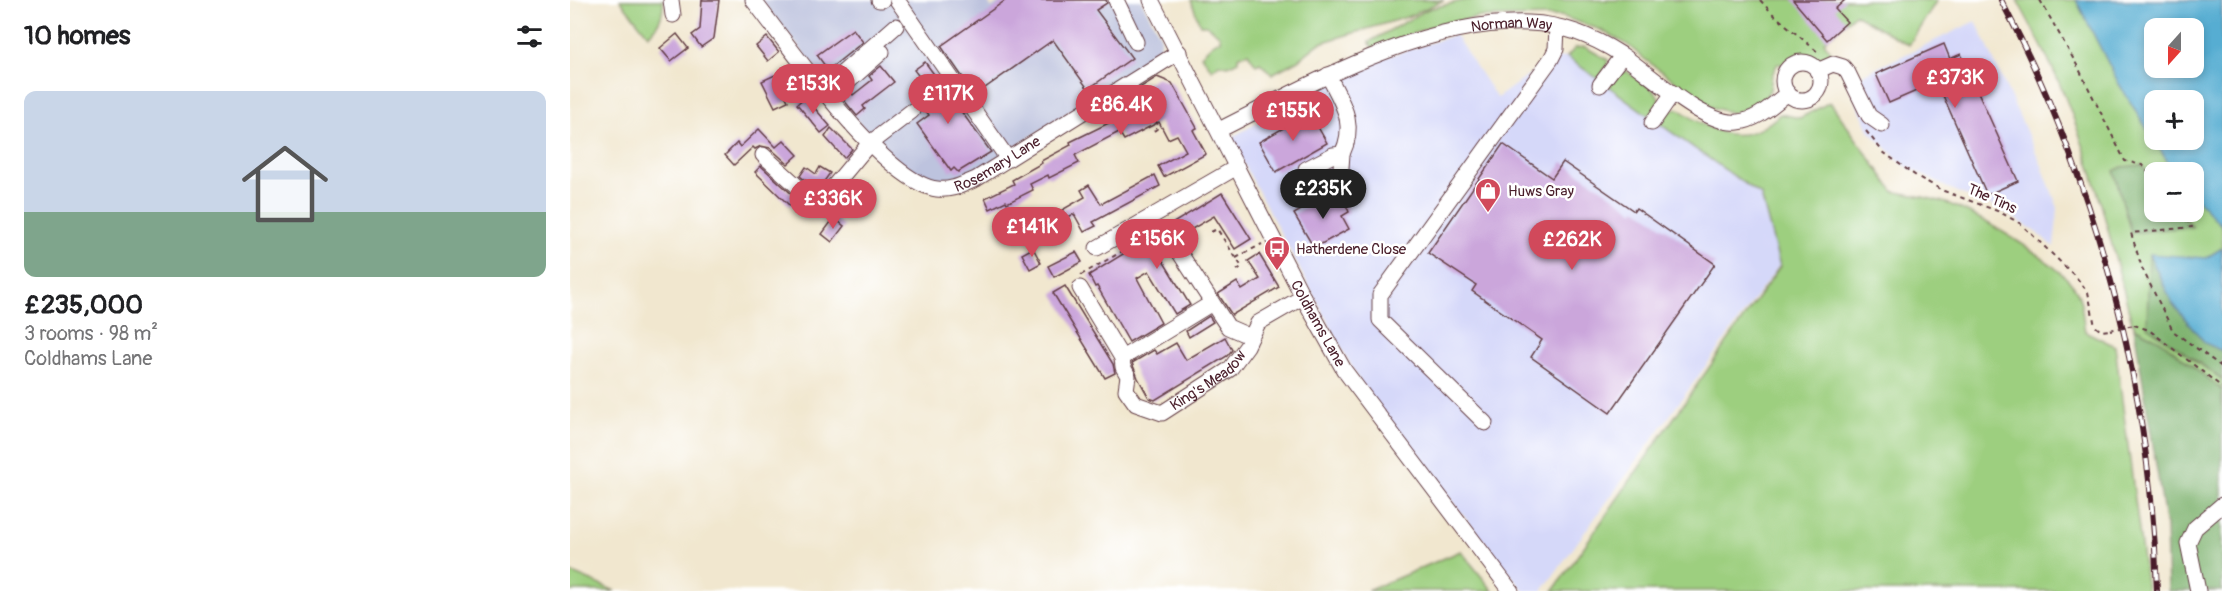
<!DOCTYPE html>
<meta charset="utf-8">
<style>
:root{--surface:#fff;--page:#f6f6f6;--text:#202124;--muted:#757577;--accent:#d1495b}
body{margin:0;font-family:Pangolin,sans-serif;background:var(--page);color:var(--text);height:100vh;display:flex;flex-direction:column;font-size:22px;white-space:nowrap}
*{box-sizing:border-box;margin:0}
p{font-size:20px;color:var(--muted)}
.icon{flex:none;width:33px;height:33px;fill:none;stroke:currentColor;stroke-width:2;stroke-linecap:round;stroke-linejoin:round}
.map{position:relative;flex:1;overflow:hidden}
.sheet{display:flex;flex-direction:column;background:var(--surface);width:570px}
.sheet>*{flex:none}
.needle{width:39px;rotate:201deg}
.tools{position:absolute;left:1574px;top:18px;display:grid;gap:12px}
.tools a{display:grid;place-items:center;width:60px;height:60px;border-radius:12px;background:var(--surface);box-shadow:0 3px 9px #0003;font-size:30px}
.price{position:absolute;translate:-50% -51px;padding:0 14px;border-radius:21px;background:var(--accent);color:#fff;font-size:20px;line-height:39px;filter:drop-shadow(0 2px 3px #0008)}
.price::after{content:'';position:absolute;left:50%;top:36px;width:18px;height:14px;margin-left:-9px;background:inherit;clip-path:polygon(0 0,100% 0,50% 100%)}
.price.active{background:#222;color:#fff}
ul{padding:0;list-style:none}
li{display:grid;align-content:center;gap:12px;height:318px;padding:0 24px}
li span{display:grid;place-items:center;height:186px;border-radius:12px;color:#555}
li>.icon{margin-inline-start:auto}
span .icon{width:108px;height:108px;fill:#fffc;stroke-width:1}
li b{font-size:26px}
h2{display:flex;justify-content:space-between;align-items:center;height:72px;padding:0 24px;font-size:26px}
main{display:flex;flex:1;min-height:0}
.map>svg:first-child{display:block}
</style>
<main>
<section class="sheet">
<h2>10 homes<svg class="icon" aria-label="filters" viewBox="0 0 24 24"><path d="M4 7h16M4 17h16"/><circle cx="9" cy="7" r="2"/><circle cx="15" cy="17" r="2"/></svg></h2>
<ul>
<li><span style="background:linear-gradient(#c9d6e8 65%,#7fa58c 0)"><svg class="icon" aria-label="home" viewBox="0 0 24 24"><path d="M3 11l9-7 9 7M6 9v11h12V9"/></svg></span><div><b>£235,000</b><p>3 rooms · 98 m²</p><p>Coldhams Lane</p></div></li>
</ul>
</section>
<div class="map">
<svg width="1652" height="591" viewBox="0 0 1652 591">
<rect width="100%" height="100%" fill="#fff"/>
<filter id="ink" filterUnits="userSpaceOnUse"><feTurbulence type="fractalNoise" baseFrequency=".0167" numOctaves="2"/><feDisplacementMap in="SourceGraphic" scale="12" xChannelSelector="R" yChannelSelector="G"/><feConvolveMatrix kernelMatrix="1 2 1 2 8 2 1 2 1" color-interpolation-filters="sRGB"/></filter>
<filter id="wash" filterUnits="userSpaceOnUse"><feTurbulence type="fractalNoise" baseFrequency=".008" numOctaves="4" result="noise"/><feDisplacementMap in="SourceGraphic" scale="24" xChannelSelector="R" yChannelSelector="G"/><feGaussianBlur stdDeviation="1.35" result="paint"/><feColorMatrix in="noise" values="0 0 0 0 0 0 0 0 0 0 0 0 0 0 0 0 0 1.4 0 .05"/><feComposite in="paint" operator="in"/></filter>
<g filter="url(#wash)">
<rect width="100%" height="100%" fill="#f1e7cf"/>
<g fill="#d5d8f9">
<polygon points="1406,21 1472,166 1488,208 1484,247 1464,230 1426,207 1382,190 1334,165 1300,132 1277,82"/>
<polygon points="885,35 927,98 981,59 997,57 1191,195 1210,264 972,591 954,591 798,397 660,138 797,63"/>
</g>
<polygon fill="#bdc3de" points="191,0 416,0 422,8 433,0 571,0 591,37 589,54 406,172 384,181 353,178 338,169 301,138"/>
<g fill="#9dcf7f" stroke="#747755" stroke-width="1.5">
<path d="M50,0H93C94,14 89,26 78,35Z"/>
<polygon points="621,0 874,0 837,17 750,43 728,60 702,74 690,63 686,65 678,53 668,57 668,61 658,66 649,64 642,70 631,55 646,41 650,41 650,36 637,25 630,25"/>
<path d="M896,0H1367L1339,45L1285,14L1254,42L1261,53L1249,60C1233,51 1224,55 1211,65L1208,63L1202,75L1200,90L1191,104L1163,113L1141,107L1073,58L1058,45L1031,30L991,16L908,17L860,27L804,49L799,42L858,9Z"/>
<path d="M1447,0H1506L1549,84L1604,172H1584V180L1571,165L1561,233L1622,226L1610,212H1623V195L1652,226V248L1636,258L1620,358L1652,379V390L1591,341L1564,327V323H1562C1543,251 1527,177 1499,107C1485,70 1466,35 1447,0Z"/>
<polygon points="1015,47 1038,60 1037,66 1028,79 997,57 1005,48"/>
<path d="M1056,71C1063,76 1088,90 1089,99C1089,105 1083,111 1079,116L1038,86L1049,72Z"/>
<path d="M1260,102L1323,191C1339,195 1357,197 1373,202C1403,211 1487,262 1504,287C1513,299 1512,317 1515,331L1545,346L1577,591H983L1210,266L1191,195L1090,124L1099,112L1107,108C1144,133 1173,150 1210,114L1230,118Z"/>
<polygon points="891,551 923,591 797,591"/>
<polygon points="0,572 45,591 0,591"/>
</g>
<g fill="#7eb26e" stroke="#64684c" stroke-width="1.5">
<polygon points="1572,165 1584,180 1584,212 1610,212 1622,227 1561,233 1544,171 1552,167"/>
<polygon points="1579,254 1603,304 1635,343 1652,351 1652,379 1577,326"/>
<polygon points="1564,327 1591,341 1652,390 1652,591 1598,591 1596,527"/>
</g>
<g fill="#56add2" stroke="#50667e" stroke-width="1.5" fill-rule="evenodd">
<path d="M1506,0H1652V226L1623,195V172H1604L1549,84ZM1584,28H1623V68H1584ZM1584,100H1623V140H1584Z"/>
<polygon points="1652,248 1652,351 1635,343 1603,304 1579,254 1636,258"/>
</g>
<g id="blocks">
<g fill="#cba6db">
<polygon points="132,0 149,0 144,38 131,47 122,35 130,29"/>
<polygon points="436,0 536,0 537,3 526,10 562,58 518,89 483,40 405,95 371,46"/>
<polygon points="1223,0 1275,0 1265,9 1277,22 1257,40"/>
<polygon points="283,29 293,42 258,70 247,55"/>
<polygon points="107,34 118,48 101,61 90,48"/>
<polygon points="197,37 209,52 198,61 186,46"/>
<polygon points="1374,44 1380,59 1391,54 1448,181 1417,195 1367,82 1319,103 1306,74"/>
<polygon points="355,62 421,152 388,172 384,168 381,171 347,124 359,115 346,97 358,88 344,70"/>
<polygon points="311,66 324,82 293,106 295,109 287,116 273,99 281,92 283,95 302,80 299,76"/>
<polygon points="205,75 218,101 205,107 192,81"/>
<polygon points="587,77 602,83 627,128 623,130 636,154 594,177 588,166 616,151 607,135 598,139 589,122 554,140 549,132 505,155 509,163 479,178 478,175 460,184 463,190 437,203 436,201 420,209 415,198 444,184 442,180 472,163 471,161 501,145 500,142 543,121 536,109"/>
<polygon points="235,97 260,126 251,133 227,104"/>
<polygon points="740,113 757,143 706,172 689,142"/>
<polygon points="261,128 282,149 274,158 255,137"/>
<polygon points="189,129 206,147 214,140 228,155 218,164 200,148 191,146 185,149 183,147 164,165 155,155 167,143 170,147"/>
<polygon points="933,144 982,178 993,162 1064,211 1066,208 1145,264 1040,413 961,357 972,340 902,291 906,285 858,253"/>
<polygon points="191,166 237,208 233,215 222,204 220,206 185,172"/>
<polygon points="236,167 246,174 250,167 260,173 248,190 230,176"/>
<polygon points="585,175 590,186 523,222 526,226 514,232 504,214 496,218 492,210 515,197 511,190 519,185 531,204"/>
<polygon points="652,193 681,239 665,249 644,216 610,236 604,229 594,230 590,238 594,247 587,251 620,305 605,314 579,271 567,278 591,323 559,342 527,286 525,287 519,275"/>
<polygon points="759,194 765,203 767,201 776,205 779,212 772,216 779,229 744,248 724,214"/>
<polygon points="264,218 274,226 262,242 252,234"/>
<polygon points="463,248 471,263 460,269 452,254"/>
<polygon points="506,252 512,262 484,277 478,266"/>
<polygon points="689,254 709,287 662,315 648,294 667,282 672,290 690,279 678,261"/>
<polygon points="495,286 543,364 545,373 535,378 483,293"/>
<polygon points="639,316 643,322 619,337 616,331"/>
<polygon points="655,337 662,350 657,356 585,400 579,398 568,378 562,363 584,350 587,354 606,343 616,360"/>
</g>
</g>
</g>
<g filter="url(#ink)">
<use href="#blocks" fill-opacity="0" stroke="#633d44" stroke-width="1.5"/>
<g fill="none" stroke-linecap="round" stroke-linejoin="round">
<defs>
<g id="minor">
<polyline points="101,0 103,15"/>
<path id="s1" d="M183,0C218,44 313,182 367,189C382,191 393,184 406,179L609,52"/>
<polyline points="309,0 312,0"/>
<polyline points="327,0 438,159"/>
<polyline points="546,0 566,42"/>
<path id="s2" d="M581,0L733,297L774,370L941,591"/>
<circle cx="1232" cy="81" r="19"/>
<polyline points="1247,71 1263,64 1273,67 1278,73 1299,116 1312,125"/>
<polyline points="1030,85 1052,56"/>
<polyline points="253,90 326,26"/>
<polyline points="260,98 312,52"/>
<polyline points="1082,123 1103,93"/>
<path id="s3" d="M649,130C741,84 853,19 959,23C992,24 1024,37 1052,55C1080,74 1134,126 1168,122C1188,120 1202,105 1218,93"/>
<polyline points="772,154 770,181 775,196"/>
<polyline points="193,155 248,205 299,144 342,111"/>
<path d="M736,169L763,155L772,154C787,123 772,103 758,75"/>
<polyline points="600,238 658,327 681,337"/>
<polyline points="527,248 667,167"/>
<polyline points="510,288 552,358 642,303"/>
<path id="s4" d="M552,358L553,367L558,376L556,390L566,404L592,413L660,369L677,346L688,323L733,297"/>
<polyline points="915,423 810,320 810,295 981,59 986,49 987,27"/>
<polyline points="1628,591 1618,543 1625,528 1652,505"/>
</g>
</defs>
<use href="#minor" stroke="#633d44" stroke-width="17"/>
<g stroke="#633d44" stroke-width="2" stroke-dasharray="4.5 4.5" stroke-linecap="butt">
<polyline points="1190,0 1202,13 1250,54"/>
<polyline points="1470,0 1508,67 1555,161 1572,165 1584,180"/>
<polyline points="584,131 589,127 580,109 590,103"/>
<polyline points="1296,131 1313,152 1346,176 1374,191 1430,212 1451,224 1506,277 1518,292 1525,326 1531,331 1540,330"/>
<polyline points="1610,212 1622,227 1561,233 1572,268 1603,331 1652,367"/>
<polyline points="641,232 647,229 672,267 667,270"/>
<polyline points="666,258 692,244"/>
<polyline points="511,275 589,230"/>
<polyline points="1564,325 1579,330 1652,387"/>
</g>
<use href="#minor" stroke="#fff" stroke-width="15"/>
<defs>
<path id="rail" d="M1431,0C1526,181 1581,386 1587,591"/>
</defs>
<use href="#rail" stroke="#4a1f2b" stroke-width="6"/>
<use href="#rail" stroke="#fff" stroke-width="4" stroke-dasharray="11" stroke-linecap="butt"/>
<polyline stroke="#633d44" stroke-width="2" stroke-dasharray="4.5 4.5" stroke-linecap="butt" points="1540,330 1564,325"/>
</g>
</g>
<defs>
<symbol id="shop-pin" viewBox="-11 -11 22 30"><path d="M0 17L-7.5 6A9.5 9.5 0 1 1 7.5 6Z" fill="#d1495b" stroke="#fff"/><path d="M-5-2.5h2.3a2.7 3.5 0 0 1 5.4 0H5L5.5 6h-11ZM-1.5-2.5h3a1.5 2.3 0 0 0-3 0Z" fill="#fff"/></symbol>
<symbol id="bus-pin" viewBox="-11 -11 22 30"><path d="M0 17L-7.5 6A9.5 9.5 0 1 1 7.5 6Z" fill="#d1495b" stroke="#fff"/><path d="M-5-6H5V4H4V6H2V4H-2V6H-4V4H-5ZM-3.5-4V0h7V-4ZM-3.5 1.2v1.5H-2V1.2ZM2 1.2v1.5H3.5V1.2Z" fill="#fff"/></symbol>
</defs>
<g fill-rule="evenodd">
<use href="#shop-pin" x="903" y="176" width="30" height="40"/>
<use href="#bus-pin" x="692" y="234" width="30" height="40"/>
</g>
<g text-anchor="middle" dominant-baseline="central" stroke-width="5" stroke-linejoin="round" paint-order="stroke">
<g font-size="15" fill="#4a1f2b" stroke="#fff">
<text stroke="none"><textPath href="#s3" startOffset="314">Norman Way</textPath></text>
<text stroke="none"><textPath href="#s1" startOffset="334">Rosemary Lane</textPath></text>
<text transform="translate(1422 199) rotate(24)">The Tins</text>
<text stroke="none"><textPath href="#s2" startOffset="364">Coldhams Lane</textPath></text>
<text stroke="none"><textPath href="#s4" startOffset="135">King's Meadow</textPath></text>
</g>
<g font-size="15" fill="#4a1f2b" stroke="#fff" text-anchor="start">
<text x="938" y="191">Huws Gray</text>
<text x="726" y="249">Hatherdene Close</text>
</g>
</g>
</svg>
<div class="tools">
<a><svg class="needle" viewBox="-14 -14 28 28"><path d="M0-13l5 13h-10z" fill="#e53935"/><path d="M0 13l5-13h-10z" fill="#757577"/></svg></a>
<a>+</a>
<a>−</a>
</div>
<b class="price" style="left:1385px;top:109px">£373K</b>
<b class="price" style="left:243px;top:115px">£153K</b>
<b class="price" style="left:378px;top:125px">£117K</b>
<b class="price" style="left:551px;top:136px">£86.4K</b>
<b class="price" style="left:723px;top:142px">£155K</b>
<b class="price active" style="left:753px;top:220px">£235K</b>
<b class="price" style="left:263px;top:230px">£336K</b>
<b class="price" style="left:462px;top:258px">£141K</b>
<b class="price" style="left:587px;top:270px">£156K</b>
<b class="price" style="left:1002px;top:271px">£262K</b>
</div>
</main>
